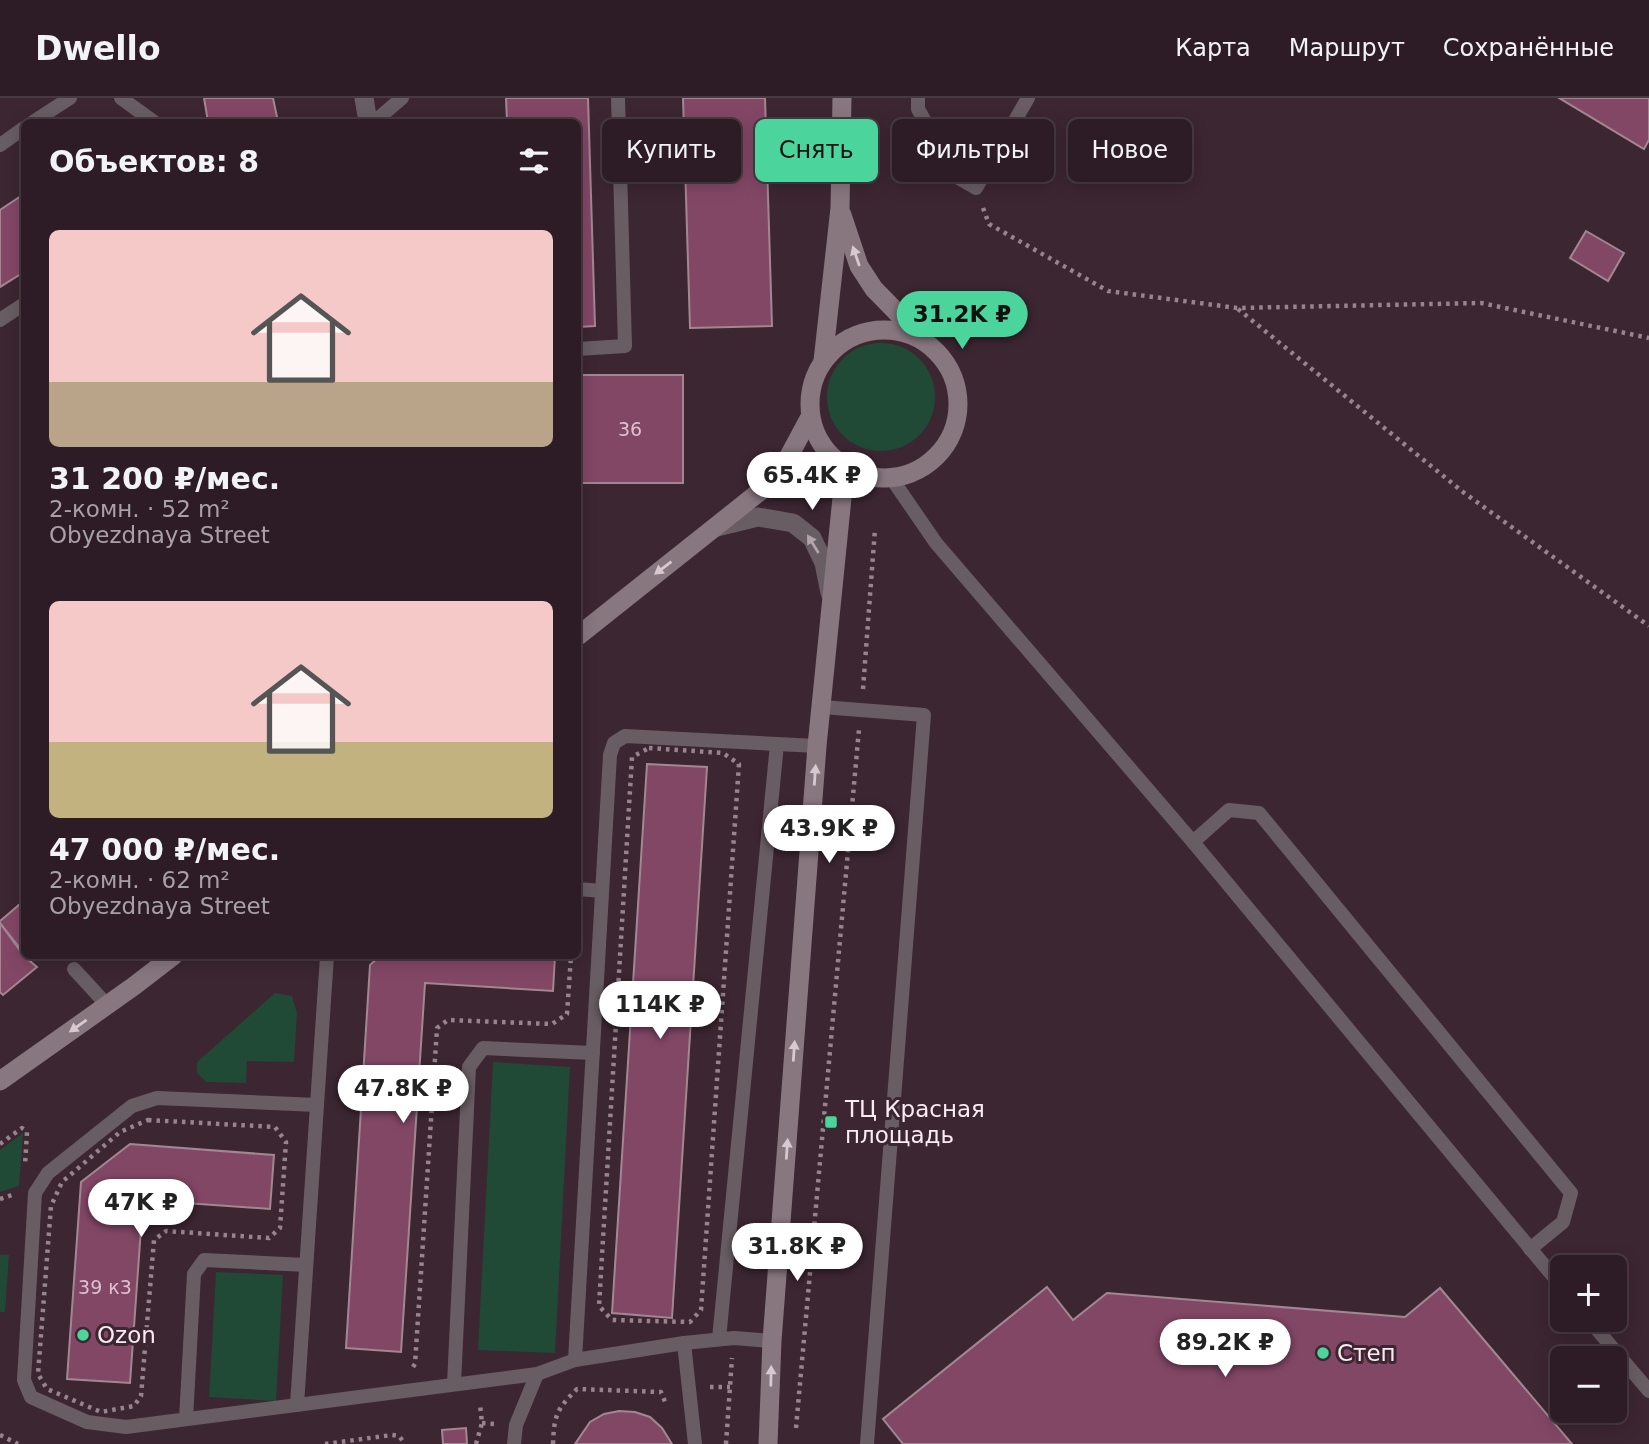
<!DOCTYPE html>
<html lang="ru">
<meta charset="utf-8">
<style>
:root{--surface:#2d1c25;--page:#392932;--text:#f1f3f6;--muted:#a7a1a7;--line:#483a42;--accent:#4bd49b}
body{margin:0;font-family:"DejaVu Sans",sans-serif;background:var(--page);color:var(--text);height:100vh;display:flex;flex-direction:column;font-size:26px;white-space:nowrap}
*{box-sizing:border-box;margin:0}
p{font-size:23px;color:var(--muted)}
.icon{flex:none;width:38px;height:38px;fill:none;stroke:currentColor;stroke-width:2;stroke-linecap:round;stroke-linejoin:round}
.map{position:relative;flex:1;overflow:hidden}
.details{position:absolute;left:21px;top:21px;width:560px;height:840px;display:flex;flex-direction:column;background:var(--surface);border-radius:10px;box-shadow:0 4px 18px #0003,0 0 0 2px var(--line)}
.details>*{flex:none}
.hud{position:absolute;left:602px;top:21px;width:665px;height:63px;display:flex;gap:14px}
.tools{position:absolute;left:1550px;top:1157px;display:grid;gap:14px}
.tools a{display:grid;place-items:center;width:77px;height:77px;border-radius:10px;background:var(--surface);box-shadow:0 4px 18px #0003,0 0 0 2px var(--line);font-size:35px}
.price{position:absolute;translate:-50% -60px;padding:0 16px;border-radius:24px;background:#fff;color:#222;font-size:23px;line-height:46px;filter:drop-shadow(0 2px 4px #0008)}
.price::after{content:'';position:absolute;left:50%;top:42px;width:21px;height:16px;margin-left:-10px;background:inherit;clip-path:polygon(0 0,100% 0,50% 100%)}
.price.active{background:var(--accent);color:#111}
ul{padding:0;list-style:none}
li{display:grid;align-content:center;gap:14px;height:371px;padding:0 28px}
li span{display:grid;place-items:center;height:217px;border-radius:10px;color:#555}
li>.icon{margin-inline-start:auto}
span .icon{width:126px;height:126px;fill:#fffc;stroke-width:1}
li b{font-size:30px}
h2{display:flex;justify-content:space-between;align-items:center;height:84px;padding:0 28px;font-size:30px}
.tag{padding:0 24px;border-radius:10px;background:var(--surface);box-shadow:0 4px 18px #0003,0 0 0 2px var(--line);font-size:24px;line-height:63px}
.tag.active{background:var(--accent);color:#111}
header{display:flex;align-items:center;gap:42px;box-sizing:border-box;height:98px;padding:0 35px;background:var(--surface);border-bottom:2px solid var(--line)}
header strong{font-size:33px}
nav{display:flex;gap:38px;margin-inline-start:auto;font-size:24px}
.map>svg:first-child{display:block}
</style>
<header>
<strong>Dwello</strong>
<nav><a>Карта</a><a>Маршрут</a><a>Сохранённые</a></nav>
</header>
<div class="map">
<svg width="1649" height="1346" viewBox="0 0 1649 1346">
<rect width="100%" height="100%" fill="#3c2631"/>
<g fill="#204936">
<circle cx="881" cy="299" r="54"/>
<polygon points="275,895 292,898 297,915 294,964 247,963 246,985 206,984 197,975 197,964"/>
<polygon points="493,964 570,969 555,1255 478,1252"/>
<polygon points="23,1035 19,1088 0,1094 0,1052"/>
<polygon points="0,1157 9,1157 5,1214 0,1214"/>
<polygon points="216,1174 283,1177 276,1303 209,1299"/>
</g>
<g fill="#834766" stroke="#a28793" stroke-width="2">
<polygon points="204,0 273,0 278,24 208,24"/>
<polygon points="506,0 588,0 595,228 578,229 578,24 507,24"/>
<polygon points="683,0 765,0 772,228 690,230"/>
<polygon points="1559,0 1649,0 1649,42 1644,51"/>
<polygon points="24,96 24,174 0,189 0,112"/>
<polygon points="1586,133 1624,155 1608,183 1570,160"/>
<rect x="578" y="277" width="105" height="108"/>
<polygon points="647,666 707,669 672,1220 612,1215"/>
<polygon points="20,806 24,812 24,855 0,825 0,823"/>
<polygon points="0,825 24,858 37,869 3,897 0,894"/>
<polygon points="380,858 555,858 553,893 425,885 401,1254 346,1250 370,867"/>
<polygon points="130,1046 274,1057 270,1111 143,1102 130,1285 67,1281 81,1084"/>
<polygon points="1047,1189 1073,1222 1107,1195 1405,1219 1440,1190 1572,1346 903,1346 883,1321"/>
<polygon points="619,1313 635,1314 650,1319 662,1330 672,1346 575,1346 590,1324 604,1316"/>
<polygon points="466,1330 467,1346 443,1346 442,1332"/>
</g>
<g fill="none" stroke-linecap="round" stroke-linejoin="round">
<g stroke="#97848d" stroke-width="4.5" stroke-dasharray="3.5 5" stroke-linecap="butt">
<polyline points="983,110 989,126 1108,193 1237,210 1481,205 1649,240"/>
<polyline points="1238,211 1463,394 1649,528"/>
<polyline points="863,591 875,431"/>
<polygon points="649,650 723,655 739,666 701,1212 690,1224 612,1222 599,1208 632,659"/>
<polygon points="148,1022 275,1029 286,1044 280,1130 269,1140 166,1133 154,1142 141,1298 134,1308 101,1314 47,1291 38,1276 51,1108 62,1084 120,1034"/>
<polyline points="0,1046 22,1030 27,1034 25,1067"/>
<polyline points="0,1101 12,1097"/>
<polyline points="413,1269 415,1266 437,930 448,922 552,926 567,916 571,858"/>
<polyline points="710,1289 730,1289"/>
<polyline points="482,1325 495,1326"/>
<polyline points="796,1330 859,631"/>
<polyline points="0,1337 18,1346"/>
<polyline points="325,1346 392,1337 399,1338 405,1346"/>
<polyline points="476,1346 482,1325 480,1306"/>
<path d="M553,1346C554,1317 557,1311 577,1291L661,1294L666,1306"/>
<polyline points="726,1346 732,1260"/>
</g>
<g stroke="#685d62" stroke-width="14">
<polyline points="121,0 154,24"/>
<polyline points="918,0 918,11 955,78 976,90 1028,0"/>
<polyline points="33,24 70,0"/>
<polyline points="374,24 402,0"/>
<polyline points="0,47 24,30"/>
<polyline points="0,222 24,206"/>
<polyline points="578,251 625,248 618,0"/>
<polyline points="892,381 936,445 1193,744 1563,1190"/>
<polyline points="822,609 924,617 867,1346"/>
<polyline points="1193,744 1229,712 1259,715 1571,1095 1563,1124 1530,1151"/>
<polyline points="578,791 602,793"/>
<polyline points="327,858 317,1007 157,1000 132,1008 48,1075 35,1095 24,1282 31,1299 87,1324 126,1329 537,1276 575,1262 684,1245 734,1240 772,1243"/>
<polyline points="74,871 107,907"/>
<polyline points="1589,1222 1649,1293"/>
<polyline points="719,1241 777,646"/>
<polyline points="684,1245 695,1346"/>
<polyline points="575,1262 610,657 614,645 625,638 817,648"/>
<polyline points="454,1286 469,969 483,950 593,955"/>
<polyline points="297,1307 317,1007"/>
<polyline points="186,1321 194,1176 204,1162 306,1167"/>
<polyline points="514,1346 516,1327 537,1276"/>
</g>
<g stroke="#685d62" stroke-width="19">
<polyline points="364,0 368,24"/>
<polyline points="717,429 758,419 793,425 812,440 824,465 830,495"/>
</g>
<g stroke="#89777f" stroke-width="19">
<polyline points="842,117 859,168 874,191 921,239"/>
<circle cx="884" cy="306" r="74"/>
<polyline points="823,263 840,110 842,0"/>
<polyline points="578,538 768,387 782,371 810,319"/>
<polyline points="0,983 134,888 173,858"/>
<polyline points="768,1346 772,1243 817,648 845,370"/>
</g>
</g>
<defs><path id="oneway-solid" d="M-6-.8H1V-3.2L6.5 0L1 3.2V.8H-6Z" transform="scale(1.75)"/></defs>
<g fill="#d8c8d0">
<use href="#oneway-solid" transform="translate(856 158) rotate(-109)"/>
<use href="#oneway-solid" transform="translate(663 470) rotate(143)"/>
<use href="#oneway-solid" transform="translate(815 677) rotate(-86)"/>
<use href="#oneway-solid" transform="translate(78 928) rotate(145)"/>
<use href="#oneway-solid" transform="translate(794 953) rotate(-86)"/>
<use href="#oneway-solid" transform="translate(787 1051) rotate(-86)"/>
<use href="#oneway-solid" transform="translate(771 1278) rotate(-89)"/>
</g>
<use fill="#b1a4aa" href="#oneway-solid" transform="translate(813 446) rotate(-122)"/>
<g fill="#4bd49b" stroke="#3c2631" stroke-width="2.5">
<rect x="824" y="1017" width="14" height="14" rx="3.5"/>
<circle cx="83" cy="1237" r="7"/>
<circle cx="1323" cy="1255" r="7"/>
</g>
<g text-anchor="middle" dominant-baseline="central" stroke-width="6" stroke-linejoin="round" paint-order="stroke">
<g font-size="19" fill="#dcc2cf">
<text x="630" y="331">36</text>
<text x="105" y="1189">39 к3</text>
</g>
<g font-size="23" fill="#faebf2" stroke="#3c2631" text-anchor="start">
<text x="845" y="1011">ТЦ Красная<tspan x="845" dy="26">площадь</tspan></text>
<text x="97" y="1237">Ozon</text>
<text x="1337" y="1255">Степ</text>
</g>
</g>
</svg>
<div class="tools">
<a>+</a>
<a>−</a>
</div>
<b class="price active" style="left:962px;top:253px">31.2K ₽</b>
<b class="price" style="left:812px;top:414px">65.4K ₽</b>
<b class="price" style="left:829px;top:767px">43.9K ₽</b>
<b class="price" style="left:660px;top:943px">114K ₽</b>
<b class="price" style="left:403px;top:1027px">47.8K ₽</b>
<b class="price" style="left:141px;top:1141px">47K ₽</b>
<b class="price" style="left:797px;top:1185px">31.8K ₽</b>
<b class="price" style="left:1225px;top:1281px">89.2K ₽</b>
<div class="hud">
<a class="tag">Купить</a>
<a class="tag active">Снять</a>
<a class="tag">Фильтры</a>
<a class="tag">Новое</a>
</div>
<section class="details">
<h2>Объектов: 8<svg class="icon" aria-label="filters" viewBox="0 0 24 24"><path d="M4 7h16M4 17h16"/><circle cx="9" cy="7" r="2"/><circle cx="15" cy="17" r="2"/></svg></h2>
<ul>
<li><span style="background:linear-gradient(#f6c9c9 70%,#b9a48a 0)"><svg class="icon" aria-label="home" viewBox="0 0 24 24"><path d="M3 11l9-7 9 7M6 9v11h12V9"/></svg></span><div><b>31 200 ₽/мес.</b><p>2-комн. · 52 m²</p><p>Obyezdnaya Street</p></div></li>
<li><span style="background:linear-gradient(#f6c9c9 65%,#c2b280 0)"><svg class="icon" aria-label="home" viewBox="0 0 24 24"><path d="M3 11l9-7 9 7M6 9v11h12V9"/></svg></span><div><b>47 000 ₽/мес.</b><p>2-комн. · 62 m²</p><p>Obyezdnaya Street</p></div></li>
</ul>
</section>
</div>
